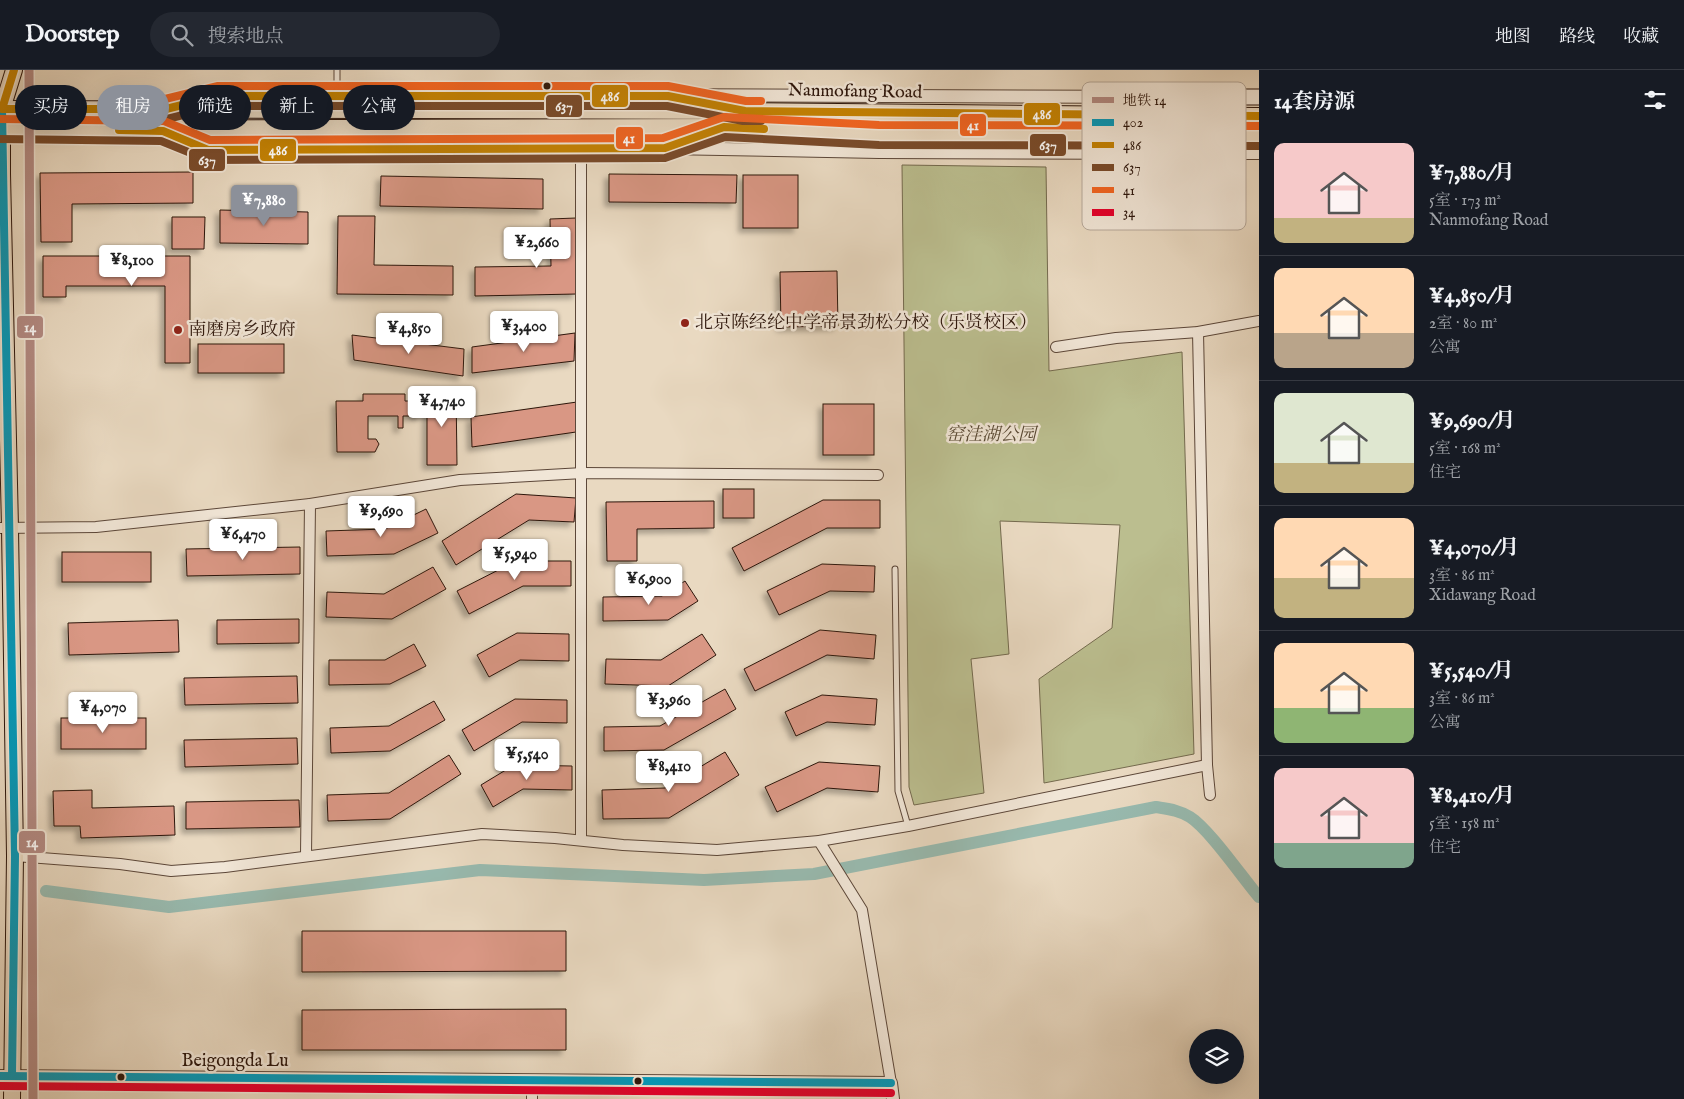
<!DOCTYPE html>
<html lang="zh">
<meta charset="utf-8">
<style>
:root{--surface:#171b24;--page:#242831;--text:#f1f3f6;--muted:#9ea1a6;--line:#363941;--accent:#8c9099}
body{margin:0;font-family:"IM FELL English","Noto Serif SC",serif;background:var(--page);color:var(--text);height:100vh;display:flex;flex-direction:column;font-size:19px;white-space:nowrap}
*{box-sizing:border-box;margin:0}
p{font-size:16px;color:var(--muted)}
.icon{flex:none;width:28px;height:28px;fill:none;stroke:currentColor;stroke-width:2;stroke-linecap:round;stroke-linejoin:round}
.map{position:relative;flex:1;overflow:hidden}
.details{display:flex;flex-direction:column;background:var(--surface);width:425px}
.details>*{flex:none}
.banner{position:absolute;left:15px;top:15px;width:475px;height:45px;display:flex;gap:10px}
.fabs{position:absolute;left:1189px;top:959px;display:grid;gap:10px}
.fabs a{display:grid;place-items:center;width:55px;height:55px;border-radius:50%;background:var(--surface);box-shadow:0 5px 20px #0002;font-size:25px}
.price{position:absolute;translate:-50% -42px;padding:0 11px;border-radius:5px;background:#fff;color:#222;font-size:16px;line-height:32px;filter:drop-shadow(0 1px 2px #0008)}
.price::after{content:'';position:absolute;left:50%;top:30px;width:15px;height:11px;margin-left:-8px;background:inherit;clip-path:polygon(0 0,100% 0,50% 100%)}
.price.current{background:var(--accent);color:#fff}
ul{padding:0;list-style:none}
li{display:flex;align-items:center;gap:15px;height:125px;padding:0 15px}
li+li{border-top:1px solid var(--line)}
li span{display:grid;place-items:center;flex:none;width:140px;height:100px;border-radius:10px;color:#555}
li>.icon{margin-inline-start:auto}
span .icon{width:60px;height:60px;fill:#fffc;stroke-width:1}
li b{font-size:21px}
h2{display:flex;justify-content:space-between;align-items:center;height:60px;padding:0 15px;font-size:21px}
.tag{padding:0 18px;border-radius:22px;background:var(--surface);box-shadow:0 5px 20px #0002;font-size:18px;line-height:45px}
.tag.current{background:var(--accent);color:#fff}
header{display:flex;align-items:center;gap:30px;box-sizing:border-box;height:70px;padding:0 25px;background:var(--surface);border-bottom:1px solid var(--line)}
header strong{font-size:24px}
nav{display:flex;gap:28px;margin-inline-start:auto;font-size:18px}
.search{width:350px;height:45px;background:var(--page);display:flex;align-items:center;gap:12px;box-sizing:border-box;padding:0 18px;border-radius:28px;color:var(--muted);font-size:19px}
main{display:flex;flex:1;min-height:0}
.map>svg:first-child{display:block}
</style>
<header>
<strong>Doorstep</strong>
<div class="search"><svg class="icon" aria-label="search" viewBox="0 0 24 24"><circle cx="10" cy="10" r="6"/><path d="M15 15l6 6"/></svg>搜索地点</div>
<nav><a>地图</a><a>路线</a><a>收藏</a></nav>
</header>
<main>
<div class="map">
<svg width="1259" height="1029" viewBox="0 0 1259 1029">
<defs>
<filter id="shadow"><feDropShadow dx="-4.5" dy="4.5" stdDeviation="2.5" flood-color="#0004"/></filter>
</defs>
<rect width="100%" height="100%" fill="#e9d9c1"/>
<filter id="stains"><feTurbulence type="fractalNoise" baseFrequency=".004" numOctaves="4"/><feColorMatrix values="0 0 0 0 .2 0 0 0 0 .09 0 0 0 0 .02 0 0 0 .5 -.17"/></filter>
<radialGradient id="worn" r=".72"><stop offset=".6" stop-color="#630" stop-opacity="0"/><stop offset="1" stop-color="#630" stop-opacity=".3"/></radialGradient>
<polygon fill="#bbbe8f" stroke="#746a4e" points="902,95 1046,97 1049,301 1182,282 1194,684 1044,713 1039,609 1112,558 1120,455 1000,451 1009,584 971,589 984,723 914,735 909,717"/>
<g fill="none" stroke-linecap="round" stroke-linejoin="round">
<path stroke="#98baaf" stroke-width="12" d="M46,821L169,837L480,800L704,810L814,804L1156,737C1168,739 1179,740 1190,747C1209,759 1242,807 1259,827"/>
</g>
<g fill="#d99784" stroke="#2d160c" filter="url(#shadow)">
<polygon points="193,102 193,133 72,134 72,172 41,172 40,103"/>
<polygon points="609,104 737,105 736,133 609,132"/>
<rect x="743" y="105" width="55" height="53"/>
<polygon points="381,106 543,109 543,139 380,136"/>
<polygon points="220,140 308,142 308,174 220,173"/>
<polygon points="338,146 375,146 374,195 453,196 453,225 337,224"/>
<polygon points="172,147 205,147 204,179 172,179"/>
<polygon points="576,148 577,224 475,226 475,197 551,196 550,149"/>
<polygon points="43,186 190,186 190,293 165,293 165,216 66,216 66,227 43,227"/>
<polygon points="837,201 838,256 781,257 780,202"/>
<polygon points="575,263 574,291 472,303 472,277"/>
<polygon points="352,265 464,279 463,306 354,290"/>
<rect x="198" y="274" width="86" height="29"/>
<polygon points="456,320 457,395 427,395 427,321"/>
<polygon points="363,324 405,324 405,331 421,331 421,346 403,346 403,358 398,358 398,346 368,346 368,369 376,369 379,374 375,382 337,382 336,331 363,331"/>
<polygon points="577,332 576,362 472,377 471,347"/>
<rect x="823" y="334" width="51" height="51"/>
<rect x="723" y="419" width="31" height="29"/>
<polygon points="516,424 576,428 574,452 529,450 456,495 442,471"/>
<polygon points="823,430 880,430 880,458 827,458 744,501 732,478"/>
<polygon points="714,431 714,458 637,459 637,491 607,491 606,432"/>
<polygon points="426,439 438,463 394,484 327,486 326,461 385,459"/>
<polygon points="300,477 300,504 187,506 186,479"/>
<rect x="62" y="482" width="89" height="30"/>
<polygon points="516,491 571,491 571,516 523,516 469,544 457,521"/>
<polygon points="822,494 875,496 874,522 830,521 779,545 767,521"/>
<polygon points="433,497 446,519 392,549 326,547 327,522 384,524"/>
<polygon points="685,511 698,531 668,550 603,551 603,527 662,526"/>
<polygon points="299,549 299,573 217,574 217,550"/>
<polygon points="178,550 179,582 69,585 68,553"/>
<polygon points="820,560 876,565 874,589 827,585 755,621 744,599"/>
<polygon points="517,563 569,564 569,591 520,590 489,607 477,585"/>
<polygon points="702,564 716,585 668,616 605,614 606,589 661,590"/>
<polygon points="414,574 426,596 390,614 329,615 329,590 385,590"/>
<polygon points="297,606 298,633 185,635 184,608"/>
<polygon points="725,619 736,639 664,680 604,681 604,657 660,656"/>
<polygon points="822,625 877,629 875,655 827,652 796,666 785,642"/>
<polygon points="515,629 567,630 567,653 522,652 474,681 462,660"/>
<polygon points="434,631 445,650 390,681 331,683 330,658 389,656"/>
<rect x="61" y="648" width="85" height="31"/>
<polygon points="297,668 298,694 185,697 184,670"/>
<polygon points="725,682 739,705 669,748 603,749 602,720 665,718"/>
<polygon points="449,685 461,704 390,749 328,751 327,725 389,723"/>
<polygon points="819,692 880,696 878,722 827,718 777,742 765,717"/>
<polygon points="514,695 572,696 572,720 523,719 493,737 481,715"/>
<polygon points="92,720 92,738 174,736 175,765 81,768 80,756 54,756 53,721"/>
<polygon points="299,730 300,757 186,759 186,732"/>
<polygon points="302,861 566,861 566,901 302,902"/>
<polygon points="566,939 566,980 302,980 302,940"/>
</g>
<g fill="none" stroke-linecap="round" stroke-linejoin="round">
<defs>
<g id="service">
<polyline points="337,24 337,0"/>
<polyline points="895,499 898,721 908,756"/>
</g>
<g id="minor">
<polyline points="1198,262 1207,695 1210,725"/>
<polyline points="1056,277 1116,268 1198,262 1259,251"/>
<polyline points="0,458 96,457 310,434 460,410 583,403 878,405"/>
<polyline points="581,770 581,80"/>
<polyline points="819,771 862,840 891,1013"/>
<polyline points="306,785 310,434"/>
<polyline points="15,786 120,794 171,801 225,797 482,764 555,768 623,775 717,780 819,771 908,756 1207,695"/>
<polyline points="532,1029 532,1010"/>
</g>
<g id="tertiary">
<polyline points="180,36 218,26 337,24 1189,27"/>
<polyline points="163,61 208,80 581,80 665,78 879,82 1187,83"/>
<polyline points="675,74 717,60"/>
<polyline points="1209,83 1259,83"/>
<polyline points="0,1006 891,1013 893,1029"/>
</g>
<polyline id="secondary" points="1206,27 1259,27"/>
<g id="primary">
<polyline points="0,39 745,41 1259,46"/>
<polyline points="1152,40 1206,27"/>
<polyline points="0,59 724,57 879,65 1259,66"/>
<polyline points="1167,74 1217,83"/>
<polyline points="12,1029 15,786 10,458 2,104 2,39 14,0"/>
</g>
</defs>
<use href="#service" stroke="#5c4739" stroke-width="7"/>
<use href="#minor" stroke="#5c4739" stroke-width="12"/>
<use href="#tertiary" stroke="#5c4739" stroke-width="14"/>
<use href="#secondary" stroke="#2d160c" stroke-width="17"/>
<use href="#primary" stroke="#2d160c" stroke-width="18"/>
<use href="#service" stroke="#f1e6d7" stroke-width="5"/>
<use href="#minor" stroke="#f1e6d7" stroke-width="10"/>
<use href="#tertiary" stroke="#f1e6d7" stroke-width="12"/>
<use href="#secondary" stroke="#f1e6d7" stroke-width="15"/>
<use href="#primary" stroke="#e9d9c1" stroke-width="16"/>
<defs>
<g id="bus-1">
<polyline points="0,39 2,39 15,786 12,1005"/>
<polyline points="0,1006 891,1013"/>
</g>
<g id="bus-2">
<polyline points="14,0 2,39 166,39 218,26 668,26 745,41 1259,46"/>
<polyline points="119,60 163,61 208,80 665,78 724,57 764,59"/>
</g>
<g id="bus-3">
<polyline points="120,49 167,49 219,36 667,36 743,51 761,51"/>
<polyline points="0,69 161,71 208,90 665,88 725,67 879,75 1259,76"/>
</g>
<g id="bus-4">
<polyline points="120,29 165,29 218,16 668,16 746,31 761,31"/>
<polyline points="0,49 164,51 210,70 663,68 724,47 879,55 1259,56"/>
</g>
<polyline id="bus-5" points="0,1016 891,1023"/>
</defs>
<use href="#bus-1" stroke="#f1e6d7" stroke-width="11"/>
<use href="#bus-2" stroke="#f1e6d7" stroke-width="11"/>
<use href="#bus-3" stroke="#f1e6d7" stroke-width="11"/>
<use href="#bus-4" stroke="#f1e6d7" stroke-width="11"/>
<use href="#bus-5" stroke="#f1e6d7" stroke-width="11"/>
<use href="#bus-1" stroke="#049abb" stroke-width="8"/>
<use href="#bus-2" stroke="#c48203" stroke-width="8"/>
<use href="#bus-3" stroke="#7a4b2a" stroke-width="8"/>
<use href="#bus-4" stroke="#f26522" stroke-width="8"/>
<use href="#bus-5" stroke="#e4002b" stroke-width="8"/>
<defs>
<polyline id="metro-1" points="29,0 33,1029"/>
</defs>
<use href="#metro-1" stroke="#f1e6d7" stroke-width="12"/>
<use href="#metro-1" stroke="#b38a83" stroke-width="9"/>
</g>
<g fill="#2d160c" stroke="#f1e6d7" stroke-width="2">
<circle cx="547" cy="16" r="4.5"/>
<circle cx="121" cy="1007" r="4.5"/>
<circle cx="638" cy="1011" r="4.5"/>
</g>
<g fill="#8f2418" stroke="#f1e6d7" stroke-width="2">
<circle cx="685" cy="253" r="5"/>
<circle cx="178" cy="260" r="5"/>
</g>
<g text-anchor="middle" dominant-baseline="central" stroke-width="5" stroke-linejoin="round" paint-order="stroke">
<g font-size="18" fill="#2d160c" stroke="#f1e6d7">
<text transform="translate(855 22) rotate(1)">Nanmofang Road</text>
<text x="235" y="991">Beigongda Lu</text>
</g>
<g font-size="18" fill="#2d160c" stroke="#f1e6d7" text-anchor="start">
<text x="695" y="253">北京陈经纶中学帝景劲松分校（乐贤校区）</text>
<text x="188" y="260">南磨房乡政府</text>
</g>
<g font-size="18" font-style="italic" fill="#584833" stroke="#f1e6d7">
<text x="991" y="365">窑洼湖公园</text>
</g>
</g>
<rect x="1082" y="12" width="164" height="148" rx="8" fill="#f1e6d7" stroke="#b6a89a" stroke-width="1"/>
<rect x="1092" y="27" width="22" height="6" fill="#b38a83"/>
<rect x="1092" y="49" width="22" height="7" fill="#049abb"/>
<rect x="1092" y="72" width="22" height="6" fill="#c48203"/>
<rect x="1092" y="94" width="22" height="7" fill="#7a4b2a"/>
<rect x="1092" y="117" width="22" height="6" fill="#f26522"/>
<rect x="1092" y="139" width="22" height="7" fill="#e4002b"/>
<g font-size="14" fill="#2d160c">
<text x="1123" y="35">地铁 14</text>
<text x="1123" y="57">402</text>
<text x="1123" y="80">486</text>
<text x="1123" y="102">637</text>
<text x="1123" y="125">41</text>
<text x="1123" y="147">34</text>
</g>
<g stroke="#f1e6d7" stroke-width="2">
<rect x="591" y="14" width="38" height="24" rx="5" fill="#c48203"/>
<rect x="545" y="24" width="38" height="24" rx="5" fill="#7a4b2a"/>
<rect x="1023" y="32" width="38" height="24" rx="5" fill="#c48203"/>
<rect x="959" y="43" width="28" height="24" rx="5" fill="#f26522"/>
<rect x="615" y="56" width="29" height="24" rx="5" fill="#f26522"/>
<rect x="1029" y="63" width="38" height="24" rx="5" fill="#7a4b2a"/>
<rect x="259" y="68" width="38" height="24" rx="5" fill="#c48203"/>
<rect x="188" y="78" width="38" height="24" rx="5" fill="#7a4b2a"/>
<rect x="16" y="245" width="28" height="24" rx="5" fill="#b38a83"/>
<rect x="18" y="760" width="28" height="24" rx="5" fill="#b38a83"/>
</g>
<g font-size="14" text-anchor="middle" font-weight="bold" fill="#fff">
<text x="610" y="31">486</text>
<text x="564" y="41">637</text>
<text x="1042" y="49">486</text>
<text x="973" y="60">41</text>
<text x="629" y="73">41</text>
<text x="1048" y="80">637</text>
<text x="278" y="85">486</text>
<text x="207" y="95">637</text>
<text x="30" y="262">14</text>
<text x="32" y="777">14</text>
</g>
<rect width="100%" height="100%" filter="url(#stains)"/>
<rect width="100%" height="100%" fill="url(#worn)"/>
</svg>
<div class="fabs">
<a><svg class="icon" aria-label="layers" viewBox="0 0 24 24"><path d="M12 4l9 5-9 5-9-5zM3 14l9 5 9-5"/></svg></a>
</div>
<b class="price current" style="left:264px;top:157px">¥7,880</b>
<b class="price" style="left:537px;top:199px">¥2,660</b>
<b class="price" style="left:132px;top:217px">¥8,100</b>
<b class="price" style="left:524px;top:283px">¥3,400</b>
<b class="price" style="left:409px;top:285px">¥4,850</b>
<b class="price" style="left:442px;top:358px">¥4,740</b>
<b class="price" style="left:381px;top:468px">¥9,690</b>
<b class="price" style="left:243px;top:491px">¥6,470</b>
<b class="price" style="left:515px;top:511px">¥5,940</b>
<b class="price" style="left:649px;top:536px">¥6,900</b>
<b class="price" style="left:669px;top:657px">¥3,960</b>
<b class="price" style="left:103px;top:664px">¥4,070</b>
<b class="price" style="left:527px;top:711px">¥5,540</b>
<b class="price" style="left:669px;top:723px">¥8,410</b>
<div class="banner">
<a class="tag">买房</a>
<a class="tag current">租房</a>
<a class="tag">筛选</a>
<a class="tag">新上</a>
<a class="tag">公寓</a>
</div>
</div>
<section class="details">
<h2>14套房源<svg class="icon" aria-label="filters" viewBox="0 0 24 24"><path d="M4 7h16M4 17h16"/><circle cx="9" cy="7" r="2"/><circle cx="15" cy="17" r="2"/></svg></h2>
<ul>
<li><span style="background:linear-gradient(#f6c9c9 75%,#c2b280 0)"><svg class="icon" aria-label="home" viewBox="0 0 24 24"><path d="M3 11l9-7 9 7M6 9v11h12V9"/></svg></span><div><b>¥7,880/月</b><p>5室 · 173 m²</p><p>Nanmofang Road</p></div></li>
<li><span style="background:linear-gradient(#ffd9b3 65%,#b9a48a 0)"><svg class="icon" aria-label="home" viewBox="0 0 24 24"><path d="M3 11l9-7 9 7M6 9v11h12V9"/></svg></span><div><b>¥4,850/月</b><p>2室 · 80 m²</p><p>公寓</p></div></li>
<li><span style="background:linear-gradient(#dfe7d0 70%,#c2b280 0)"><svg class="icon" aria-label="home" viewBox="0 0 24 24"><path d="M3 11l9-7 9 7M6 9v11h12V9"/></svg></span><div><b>¥9,690/月</b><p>5室 · 168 m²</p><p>住宅</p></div></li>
<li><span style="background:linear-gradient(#ffd9b3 60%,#c2b280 0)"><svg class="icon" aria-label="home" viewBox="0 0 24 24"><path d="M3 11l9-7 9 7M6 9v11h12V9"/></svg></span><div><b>¥4,070/月</b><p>3室 · 86 m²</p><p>Xidawang Road</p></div></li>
<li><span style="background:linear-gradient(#ffd9b3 65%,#8fb573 0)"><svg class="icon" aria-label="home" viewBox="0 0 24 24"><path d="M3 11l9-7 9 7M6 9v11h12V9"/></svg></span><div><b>¥5,540/月</b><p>3室 · 86 m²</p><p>公寓</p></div></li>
<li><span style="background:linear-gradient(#f6c9c9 75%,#7fa58c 0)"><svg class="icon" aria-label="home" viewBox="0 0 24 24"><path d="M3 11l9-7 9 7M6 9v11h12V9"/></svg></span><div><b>¥8,410/月</b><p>5室 · 158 m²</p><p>住宅</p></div></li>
</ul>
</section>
</main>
